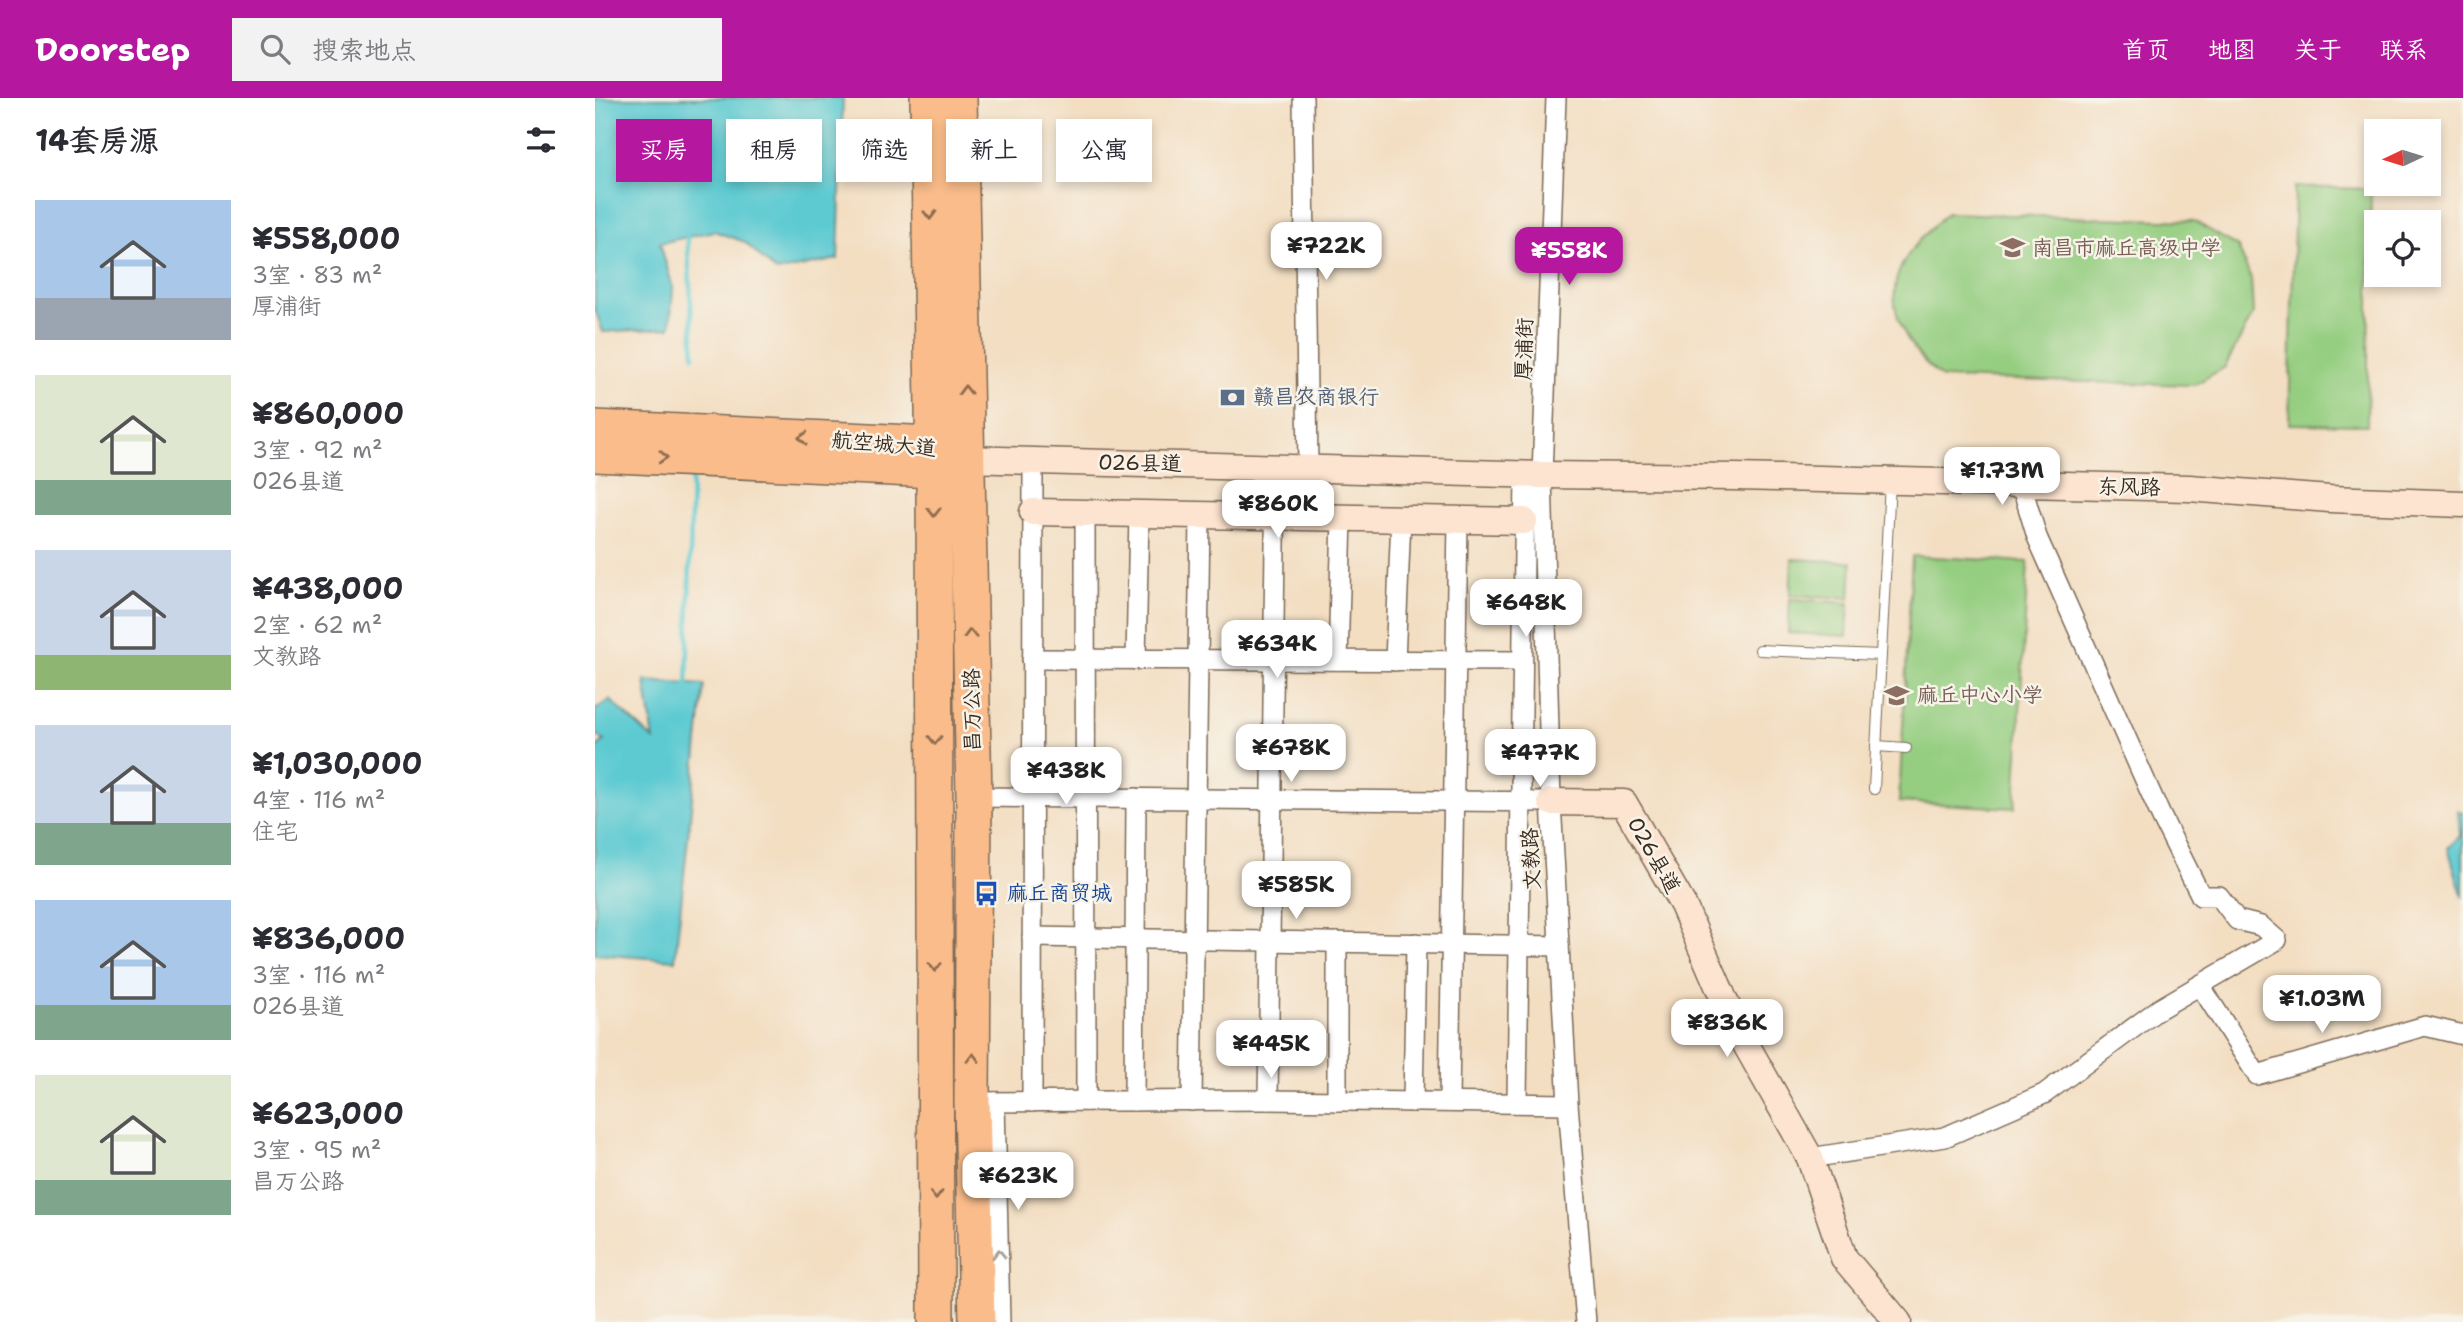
<!DOCTYPE html>
<html lang="zh">
<meta charset="utf-8">
<style>
:root{--surface:#fff;--page:#f2f2f3;--text:#2b2b33;--muted:#7c7c81;--accent:#b5179e}
body{margin:0;font-family:"Shantell Sans","LXGW WenKai TC",sans-serif;background:var(--page);color:var(--text);height:100vh;display:flex;flex-direction:column;font-size:26px;white-space:nowrap}
*{box-sizing:border-box;margin:0}
p{font-size:23px;color:var(--muted)}
.icon{flex:none;width:38px;height:38px;fill:none;stroke:currentColor;stroke-width:2;stroke-linecap:round;stroke-linejoin:round}
.map{position:relative;flex:1;overflow:hidden}
.panel{display:flex;flex-direction:column;background:var(--surface);width:595px}
.panel>*{flex:none}
.hud{position:absolute;left:21px;top:21px;width:665px;height:63px;display:flex;gap:14px}
.needle{width:46px;rotate:266deg}
.fabs{position:absolute;left:1769px;top:21px;display:grid;gap:14px}
.fabs a{display:grid;place-items:center;width:77px;height:77px;border-radius:0px;background:var(--surface);box-shadow:0 4px 10px #0003;font-size:35px}
.price{position:absolute;translate:-50% -60px;padding:0 16px;border-radius:14px;background:#fff;color:#222;font-size:23px;line-height:46px;filter:drop-shadow(0 2px 4px #0008)}
.price::after{content:'';position:absolute;left:50%;top:42px;width:21px;height:16px;margin-left:-10px;background:inherit;clip-path:polygon(0 0,100% 0,50% 100%)}
.price.active{background:var(--accent);color:#fff}
ul{padding:0;list-style:none}
li{display:flex;align-items:center;gap:21px;height:175px;padding:0 35px}
li span{display:grid;place-items:center;flex:none;width:196px;height:140px;border-radius:0px;color:#555}
li>.icon{margin-inline-start:auto}
span .icon{width:84px;height:84px;fill:#fffc;stroke-width:1}
li b{font-size:30px}
h2{display:flex;justify-content:space-between;align-items:center;height:84px;padding:0 35px;font-size:30px}
.pill{padding:0 24px;border-radius:0px;background:var(--surface);box-shadow:0 4px 10px #0003;font-size:24px;line-height:63px}
.pill.active{background:var(--accent);color:#fff}
header{display:flex;align-items:center;gap:42px;box-sizing:border-box;height:98px;padding:0 35px;background:var(--accent);color:#fff}
header strong{font-size:33px}
nav{display:flex;gap:38px;margin-inline-start:auto;font-size:24px}
.search{width:490px;height:63px;background:var(--page);display:flex;align-items:center;gap:18px;box-sizing:border-box;padding:0 24px;border-radius:0px;color:var(--muted);font-size:26px}
main{display:flex;flex:1;min-height:0}
.map>svg:first-child{display:block}
</style>
<header>
<strong>Doorstep</strong>
<div class="search"><svg class="icon" aria-label="search" viewBox="0 0 24 24"><circle cx="10" cy="10" r="6"/><path d="M15 15l6 6"/></svg>搜索地点</div>
<nav><a>首页</a><a>地图</a><a>关于</a><a>联系</a></nav>
</header>
<main>
<section class="panel">
<h2>14套房源<svg class="icon" aria-label="filters" viewBox="0 0 24 24"><path d="M4 7h16M4 17h16"/><circle cx="9" cy="7" r="2"/><circle cx="15" cy="17" r="2"/></svg></h2>
<ul>
<li><span style="background:linear-gradient(#a9c7e8 70%,#9aa5b1 0)"><svg class="icon" aria-label="home" viewBox="0 0 24 24"><path d="M3 11l9-7 9 7M6 9v11h12V9"/></svg></span><div><b>¥558,000</b><p>3室 · 83 m²</p><p>厚浦街</p></div></li>
<li><span style="background:linear-gradient(#dfe7d0 75%,#7fa58c 0)"><svg class="icon" aria-label="home" viewBox="0 0 24 24"><path d="M3 11l9-7 9 7M6 9v11h12V9"/></svg></span><div><b>¥860,000</b><p>3室 · 92 m²</p><p>026县道</p></div></li>
<li><span style="background:linear-gradient(#c9d6e8 75%,#8fb573 0)"><svg class="icon" aria-label="home" viewBox="0 0 24 24"><path d="M3 11l9-7 9 7M6 9v11h12V9"/></svg></span><div><b>¥438,000</b><p>2室 · 62 m²</p><p>文教路</p></div></li>
<li><span style="background:linear-gradient(#c9d6e8 70%,#7fa58c 0)"><svg class="icon" aria-label="home" viewBox="0 0 24 24"><path d="M3 11l9-7 9 7M6 9v11h12V9"/></svg></span><div><b>¥1,030,000</b><p>4室 · 116 m²</p><p>住宅</p></div></li>
<li><span style="background:linear-gradient(#a9c7e8 75%,#7fa58c 0)"><svg class="icon" aria-label="home" viewBox="0 0 24 24"><path d="M3 11l9-7 9 7M6 9v11h12V9"/></svg></span><div><b>¥836,000</b><p>3室 · 116 m²</p><p>026县道</p></div></li>
<li><span style="background:linear-gradient(#dfe7d0 75%,#7fa58c 0)"><svg class="icon" aria-label="home" viewBox="0 0 24 24"><path d="M3 11l9-7 9 7M6 9v11h12V9"/></svg></span><div><b>¥623,000</b><p>3室 · 95 m²</p><p>昌万公路</p></div></li>
</ul>
</section>
<div class="map">
<svg width="1868" height="1224" viewBox="0 0 1868 1224">
<rect width="100%" height="100%" fill="#f7f3e8"/>
<filter id="ink" filterUnits="userSpaceOnUse"><feTurbulence type="fractalNoise" baseFrequency=".0143" numOctaves="2"/><feDisplacementMap in="SourceGraphic" scale="14" xChannelSelector="R" yChannelSelector="G"/><feConvolveMatrix kernelMatrix="1 2 1 2 8 2 1 2 1" color-interpolation-filters="sRGB"/></filter>
<filter id="wash" filterUnits="userSpaceOnUse"><feTurbulence type="fractalNoise" baseFrequency=".00686" numOctaves="4" result="noise"/><feDisplacementMap in="SourceGraphic" scale="28" xChannelSelector="R" yChannelSelector="G"/><feGaussianBlur stdDeviation="1.57" result="paint"/><feColorMatrix in="noise" values="0 0 0 0 0 0 0 0 0 0 0 0 0 0 0 0 0 1.4 0 .05"/><feComposite in="paint" operator="in"/></filter>
<g filter="url(#wash)">
<rect width="100%" height="100%" fill="#f3dec2"/>
<g fill="#95ce81" stroke="#687c50" stroke-width="2">
<polygon points="1700,89 1776,91 1772,327 1694,326"/>
<path d="M1352,115L1599,123L1643,149L1656,181L1658,216L1630,269L1599,287L1347,280C1329,265 1317,251 1307,230C1284,179 1317,148 1352,115Z"/>
<polygon points="1317,458 1433,464 1420,710 1304,704"/>
<polygon points="1197,461 1257,464 1255,500 1195,497"/>
<polygon points="1195,501 1254,505 1252,538 1193,535"/>
</g>
<g fill="#5dcad2" stroke="#4c7a78" stroke-width="2">
<polygon points="0,0 248,0 243,161 181,174 150,144 119,133 65,145 78,190 75,230 8,234 0,211"/>
<polygon points="50,583 109,587 80,862 0,856 0,650 9,643 0,635 0,612 15,602 59,642"/>
<polygon points="1863,713 1868,715 1868,800 1853,750 1865,738"/>
</g>
<g fill="none" stroke-linecap="round" stroke-linejoin="round">
<g stroke="#5dcad2" stroke-width="4.5">
<polyline points="92,134 99,258"/>
<polyline points="92,592 97,373"/>
</g>
</g>
</g>
<g filter="url(#ink)">
<g fill="none" stroke-linecap="round" stroke-linejoin="round">
<defs>
<g id="lane">
<polyline points="1165,552 1286,557"/>
<polyline points="1281,648 1311,650"/>
<polyline points="1279,691 1295,384"/>
</g>
<g id="street">
<polyline points="708,0 713,369"/>
<polyline points="490,415 491,1003"/>
<polyline points="437,561 927,563"/>
<polyline points="541,562 544,416"/>
<polyline points="743,562 747,420"/>
<polyline points="800,563 806,421"/>
<polyline points="379,699 956,704 973,1006 991,1224"/>
<polyline points="956,704 947,377 961,0"/>
<polyline points="437,839 964,848"/>
<polyline points="1605,887 1662,977 1830,928 1868,937"/>
<polyline points="673,1002 681,368"/>
<polyline points="539,1003 541,700"/>
<polyline points="597,1003 605,417"/>
<polyline points="742,1003 742,844"/>
<polyline points="377,1004 673,1002 973,1006"/>
<polyline points="400,1004 405,1224"/>
<polyline points="437,1004 438,362"/>
<polyline points="818,1004 821,845"/>
<polyline points="854,1004 863,422"/>
<polyline points="922,1005 930,376"/>
<polyline points="1215,1060 1350,1039 1449,996 1564,911 1682,842 1666,828 1642,822 1624,798 1606,798 1566,718 1442,439 1426,386"/>
</g>
<g id="secondary">
<polyline points="371,361 947,377 1140,379 1594,390 1735,401 1868,406"/>
<polyline points="438,414 929,423"/>
<polyline points="956,704 1029,705 1088,807 1140,927 1215,1060 1249,1160 1303,1224"/>
</g>
<g id="highway">
<polyline points="333,0 339,372 341,1224"/>
<polyline points="364,0 379,699 377,1004 382,1224"/>
<polyline points="0,330 338,346 358,355"/>
<polyline points="0,356 339,372 361,364"/>
</g>
</defs>
<use href="#lane" stroke="#7b6957" stroke-width="12"/>
<use href="#street" stroke="#7b6957" stroke-width="22"/>
<use href="#secondary" stroke="#7b6957" stroke-width="29"/>
<use href="#highway" stroke="#7b6957" stroke-width="38"/>
<use href="#lane" stroke="#fff" stroke-width="10"/>
<use href="#street" stroke="#fff" stroke-width="19"/>
<use href="#secondary" stroke="#fde4d0" stroke-width="26"/>
<use href="#highway" stroke="#f9bc8a" stroke-width="35"/>
</g>
<defs><path id="oneway-chevron" d="M-2-3.5L2.5 0L-2 3.5" fill="none" stroke-width="1.6" stroke-linecap="round" stroke-linejoin="round" transform="scale(1.75)"/></defs>
<g stroke="#906c4f">
<use href="#oneway-chevron" transform="translate(335 117) rotate(89)"/>
<use href="#oneway-chevron" transform="translate(370 292) rotate(-91)"/>
<use href="#oneway-chevron" transform="translate(208 340) rotate(-177)"/>
<use href="#oneway-chevron" transform="translate(68 359) rotate(3)"/>
<use href="#oneway-chevron" transform="translate(339 414) rotate(90)"/>
<use href="#oneway-chevron" transform="translate(375 536) rotate(-91)"/>
<use href="#oneway-chevron" transform="translate(340 642) rotate(90)"/>
<use href="#oneway-chevron" transform="translate(340 869) rotate(90)"/>
<use href="#oneway-chevron" transform="translate(378 960) rotate(-90)"/>
<use href="#oneway-chevron" transform="translate(341 1097) rotate(90)"/>
</g>
<use stroke="#a79f9a" href="#oneway-chevron" transform="translate(404 1156) rotate(-91)"/>
</g>
<defs>
<symbol id="school-bare" viewBox="-9 -9 18 18"><path d="M0-5L7-2L0 1L-7-2ZM-4 1L0 2.5L4 1V4Q0 6-4 4Z" fill="#8d6e63" stroke="#f7f3e8" stroke-width="2.5" paint-order="stroke"/></symbol>
<symbol id="bank-bare" viewBox="-9 -9 18 18"><path d="M-6-4H6V4H-6ZM0-2.3a2.3 2.3 0 1 0 0 4.6a2.3 2.3 0 1 0 0-4.6Z" fill="#5c6f8a" stroke="#f7f3e8" stroke-width="2.5" paint-order="stroke"/></symbol>
<symbol id="bus-bare" viewBox="-9 -9 18 18"><path d="M-5-6H5V4H4V6H2V4H-2V6H-4V4H-5ZM-3.5-4V0h7V-4ZM-3.5 1.2v1.5H-2V1.2ZM2 1.2v1.5H3.5V1.2Z" fill="#1a4fb4" stroke="#f7f3e8" stroke-width="2.5" paint-order="stroke"/></symbol>
</defs>
<g fill-rule="evenodd">
<use href="#school-bare" x="1400" y="132" width="35" height="35"/>
<use href="#bank-bare" x="620" y="282" width="35" height="35"/>
<use href="#school-bare" x="1284" y="580" width="35" height="35"/>
<use href="#bus-bare" x="374" y="778" width="35" height="35"/>
</g>
<g text-anchor="middle" dominant-baseline="central" stroke-width="5" stroke-linejoin="round" paint-order="stroke">
<g font-size="21" fill="#785e54" stroke="#f7f3e8" text-anchor="start">
<text x="1437" y="150">南昌市麻丘高级中学</text>
<text x="1322" y="597">麻丘中心小学</text>
</g>
<g font-size="21" fill="#3b2a1e" stroke="#f7f3e8">
<text transform="translate(929 251) rotate(-88)">厚浦街</text>
<text transform="translate(289 346) rotate(5)">航空城大道</text>
<text transform="translate(545 365) rotate(1)">026县道</text>
<text transform="translate(1534 389) rotate(1)">东风路</text>
<text transform="translate(377 612) rotate(-91)">昌万公路</text>
<text transform="translate(1059 757) rotate(60)">026县道</text>
<text transform="translate(936 761) rotate(-93)">文教路</text>
</g>
<g font-size="21" fill="#4e5e75" stroke="#f7f3e8" text-anchor="start">
<text x="658" y="299">赣昌农商银行</text>
</g>
<g font-size="21" fill="#164399" stroke="#f7f3e8" text-anchor="start">
<text x="412" y="795">麻丘商贸城</text>
</g>
</g>
</svg>
<div class="fabs">
<a><svg class="needle" viewBox="-14 -14 28 28"><path d="M0-13l5 13h-10z" fill="#e53935"/><path d="M0 13l5-13h-10z" fill="#7c7c81"/></svg></a>
<a><svg class="icon" aria-label="locate" viewBox="0 0 24 24"><circle cx="12" cy="12" r="6"/><path d="M12 2v4M12 18v4M2 12h4M18 12h4"/></svg></a>
</div>
<b class="price" style="left:731px;top:184px">¥722K</b>
<b class="price active" style="left:974px;top:189px">¥558K</b>
<b class="price" style="left:1407px;top:409px">¥1.73M</b>
<b class="price" style="left:683px;top:442px">¥860K</b>
<b class="price" style="left:931px;top:541px">¥648K</b>
<b class="price" style="left:682px;top:582px">¥634K</b>
<b class="price" style="left:696px;top:686px">¥678K</b>
<b class="price" style="left:945px;top:691px">¥477K</b>
<b class="price" style="left:471px;top:709px">¥438K</b>
<b class="price" style="left:701px;top:823px">¥585K</b>
<b class="price" style="left:1727px;top:937px">¥1.03M</b>
<b class="price" style="left:1132px;top:961px">¥836K</b>
<b class="price" style="left:676px;top:982px">¥445K</b>
<b class="price" style="left:423px;top:1114px">¥623K</b>
<div class="hud">
<a class="pill active">买房</a>
<a class="pill">租房</a>
<a class="pill">筛选</a>
<a class="pill">新上</a>
<a class="pill">公寓</a>
</div>
</div>
</main>
